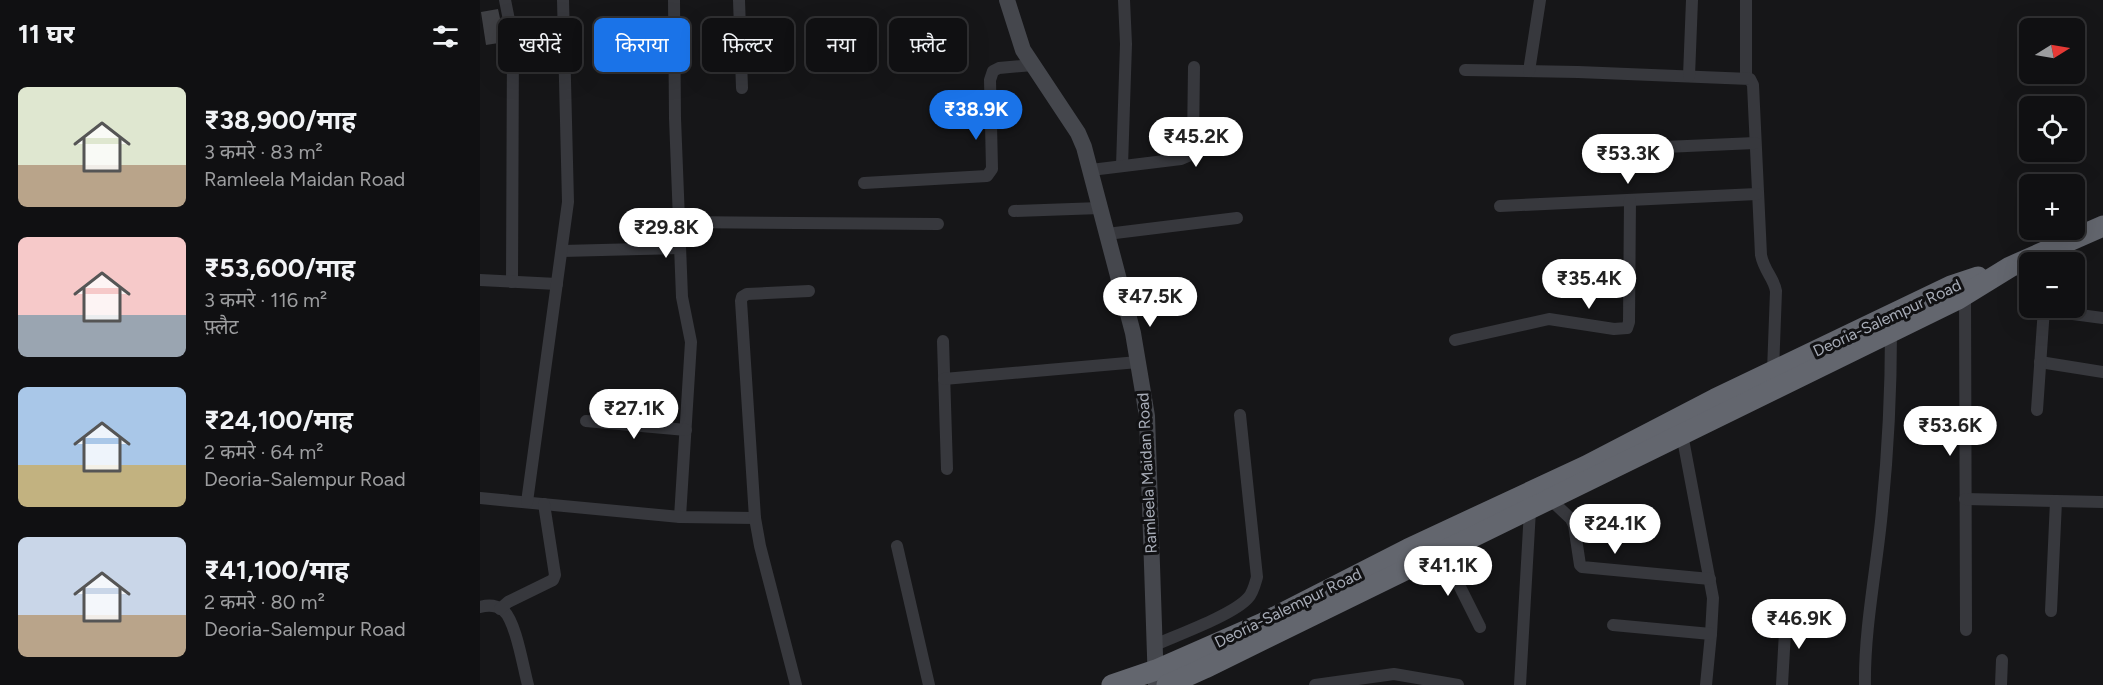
<!DOCTYPE html>
<html lang="hi">
<meta charset="utf-8">
<style>
:root{--surface:#101012;--page:#19191b;--text:#f1f3f6;--muted:#9c9d9f;--line:#303032;--accent:#1a73e8}
body{margin:0;font-family:Figtree,"Noto Sans Devanagari",sans-serif;background:var(--page);color:var(--text);height:100vh;display:flex;flex-direction:column;font-size:22px;white-space:nowrap}
*{box-sizing:border-box;margin:0}
p{font-size:20px;color:var(--muted)}
.icon{flex:none;width:33px;height:33px;fill:none;stroke:currentColor;stroke-width:2;stroke-linecap:round;stroke-linejoin:round}
.map{position:relative;flex:1;overflow:hidden}
.details{display:flex;flex-direction:column;background:var(--surface);width:480px}
.details>*{flex:none}
.guide{position:absolute;left:18px;top:18px;width:570px;height:54px;display:flex;gap:12px}
.needle{width:39px;rotate:79deg}
.fabs{position:absolute;left:1539px;top:18px;display:grid;gap:12px}
.fabs a{display:grid;place-items:center;width:66px;height:66px;border-radius:9px;background:var(--surface);box-shadow:0 6px 24px #0002,0 0 0 2px var(--line);font-size:30px}
.price{position:absolute;translate:-50% -51px;padding:0 14px;border-radius:21px;background:#fff;color:#222;font-size:20px;line-height:39px;filter:drop-shadow(0 2px 3px #0008)}
.price::after{content:'';position:absolute;left:50%;top:36px;width:18px;height:14px;margin-left:-9px;background:inherit;clip-path:polygon(0 0,100% 0,50% 100%)}
.price.active{background:var(--accent);color:#fff}
ul{padding:0;list-style:none}
li{display:flex;align-items:center;gap:18px;height:150px;padding:0 18px}
li span{display:grid;place-items:center;flex:none;width:168px;height:120px;border-radius:9px;color:#555}
li>.icon{margin-inline-start:auto}
span .icon{width:72px;height:72px;fill:#fffc;stroke-width:1}
li b{font-size:26px}
h2{display:flex;justify-content:space-between;align-items:center;height:72px;padding:0 18px;font-size:26px}
.chip{padding:0 21px;border-radius:9px;background:var(--surface);box-shadow:0 6px 24px #0002,0 0 0 2px var(--line);font-size:21px;line-height:54px}
.chip.active{background:var(--accent);color:#fff}
main{display:flex;flex:1;min-height:0}
.map>svg:first-child{display:block}
</style>
<main>
<section class="details">
<h2>11 घर<svg class="icon" aria-label="filters" viewBox="0 0 24 24"><path d="M4 7h16M4 17h16"/><circle cx="9" cy="7" r="2"/><circle cx="15" cy="17" r="2"/></svg></h2>
<ul>
<li><span style="background:linear-gradient(#dfe7d0 65%,#b9a48a 0)"><svg class="icon" aria-label="home" viewBox="0 0 24 24"><path d="M3 11l9-7 9 7M6 9v11h12V9"/></svg></span><div><b>₹38,900/माह</b><p>3 कमरे · 83 m²</p><p>Ramleela Maidan Road</p></div></li>
<li><span style="background:linear-gradient(#f6c9c9 65%,#9aa5b1 0)"><svg class="icon" aria-label="home" viewBox="0 0 24 24"><path d="M3 11l9-7 9 7M6 9v11h12V9"/></svg></span><div><b>₹53,600/माह</b><p>3 कमरे · 116 m²</p><p>फ़्लैट</p></div></li>
<li><span style="background:linear-gradient(#a9c7e8 65%,#c2b280 0)"><svg class="icon" aria-label="home" viewBox="0 0 24 24"><path d="M3 11l9-7 9 7M6 9v11h12V9"/></svg></span><div><b>₹24,100/माह</b><p>2 कमरे · 64 m²</p><p>Deoria-Salempur Road</p></div></li>
<li><span style="background:linear-gradient(#c9d6e8 65%,#b9a48a 0)"><svg class="icon" aria-label="home" viewBox="0 0 24 24"><path d="M3 11l9-7 9 7M6 9v11h12V9"/></svg></span><div><b>₹41,100/माह</b><p>2 कमरे · 80 m²</p><p>Deoria-Salempur Road</p></div></li>
</ul>
</section>
<div class="map">
<svg width="1623" height="685" viewBox="0 0 1623 685">
<rect width="100%" height="100%" fill="#161618"/>
<polygon fill="#404145" points="18,9 25,42 6,45 1,12"/>
<g fill="none" stroke-linecap="round" stroke-linejoin="round">
<g stroke="#37383d" stroke-width="12">
<polyline points="25,0 33,40 32,282"/>
<polyline points="194,0 195,118 202,297 211,342 200,517"/>
<polyline points="259,0 262,88"/>
<polyline points="1266,0 1266,78"/>
<path d="M985,70L1098,72L1270,79L1273,85L1281,255C1284,271 1294,278 1296,291L1293,371"/>
<polyline points="1049,71 1060,0"/>
<polyline points="1209,76 1212,0"/>
<polyline points="1117,150 1275,143"/>
<polyline points="642,166 646,44 644,0"/>
<polyline points="611,170 701,159 708,156 713,142 714,67"/>
<polyline points="384,183 507,176 512,169 510,80 513,71 519,68 553,65"/>
<polyline points="1020,206 1277,194"/>
<polyline points="534,211 620,208"/>
<polyline points="199,222 458,224"/>
<polyline points="627,234 757,218"/>
<polyline points="82,251 200,248"/>
<polyline points="0,280 77,284"/>
<polyline points="1485,292 1486,630"/>
<polyline points="1563,310 1623,318"/>
<polyline points="975,340 1069,319 1134,329 1147,328 1149,322 1150,200"/>
<polyline points="463,341 467,469"/>
<polyline points="1560,362 1623,372"/>
<polyline points="464,379 658,362"/>
<polyline points="1557,410 1564,308"/>
<polyline points="106,421 206,430"/>
<polyline points="1202,434 1233,598 1231,634 1226,685"/>
<polyline points="0,498 200,517 275,518"/>
<polyline points="1485,499 1623,502"/>
<polyline points="1071,500 1091,519 1094,525 1100,565 1102,567 1230,579"/>
<polyline points="47,502 88,202 83,0"/>
<polyline points="417,546 449,685"/>
<polyline points="963,553 1000,627"/>
<path d="M0,607C7,605 16,605 23,610C36,621 43,667 48,685"/>
<polyline points="20,609 28,602 73,580 75,575 64,504"/>
<polyline points="1571,611 1576,501"/>
<polyline points="1133,625 1231,634"/>
<path d="M675,645C697,635 753,615 768,598C773,593 775,584 777,577L760,415"/>
<polyline points="316,685 280,546 275,518 261,301 262,297 267,294 329,291"/>
<polyline points="835,685 914,674 978,685"/>
<polyline points="1040,685 1050,510"/>
<polyline points="1302,685 1306,614"/>
<path d="M1385,685C1384,629 1397,567 1402,511C1408,451 1411,391 1411,331"/>
<polyline points="1521,685 1522,660"/>
</g>
<polyline stroke="#45474d" stroke-width="16" points="527,0 543,50 598,133 604,147 653,333 667,416 676,685"/>
<g stroke="#63666e" stroke-width="21">
<polyline points="632,685 676,670 783,623 928,549 1106,466 1235,399 1471,286 1498,277"/>
<polyline points="687,685 725,668 1478,299 1530,267 1623,226"/>
</g>
</g>
<g text-anchor="middle" dominant-baseline="central" stroke-width="6" stroke-linejoin="round" paint-order="stroke">
<g font-size="16" fill="#a8adb8" stroke="#111113">
<text transform="translate(1407 318) rotate(-25)">Deoria-Salempur Road</text>
<text transform="translate(667 473) rotate(-93)">Ramleela Maidan Road</text>
<text transform="translate(808 608) rotate(-26)">Deoria-Salempur Road</text>
</g>
</g>
</svg>
<div class="fabs">
<a><svg class="needle" viewBox="-14 -14 28 28"><path d="M0-13l5 13h-10z" fill="#e53935"/><path d="M0 13l5-13h-10z" fill="#9c9d9f"/></svg></a>
<a><svg class="icon" aria-label="locate" viewBox="0 0 24 24"><circle cx="12" cy="12" r="6"/><path d="M12 2v4M12 18v4M2 12h4M18 12h4"/></svg></a>
<a>+</a>
<a>−</a>
</div>
<b class="price active" style="left:496px;top:141px">₹38.9K</b>
<b class="price" style="left:716px;top:168px">₹45.2K</b>
<b class="price" style="left:1148px;top:185px">₹53.3K</b>
<b class="price" style="left:186px;top:259px">₹29.8K</b>
<b class="price" style="left:1109px;top:310px">₹35.4K</b>
<b class="price" style="left:670px;top:328px">₹47.5K</b>
<b class="price" style="left:154px;top:440px">₹27.1K</b>
<b class="price" style="left:1470px;top:457px">₹53.6K</b>
<b class="price" style="left:1135px;top:555px">₹24.1K</b>
<b class="price" style="left:968px;top:597px">₹41.1K</b>
<b class="price" style="left:1319px;top:650px">₹46.9K</b>
<div class="guide">
<a class="chip">खरीदें</a>
<a class="chip active">किराया</a>
<a class="chip">फ़िल्टर</a>
<a class="chip">नया</a>
<a class="chip">फ़्लैट</a>
</div>
</div>
</main>
